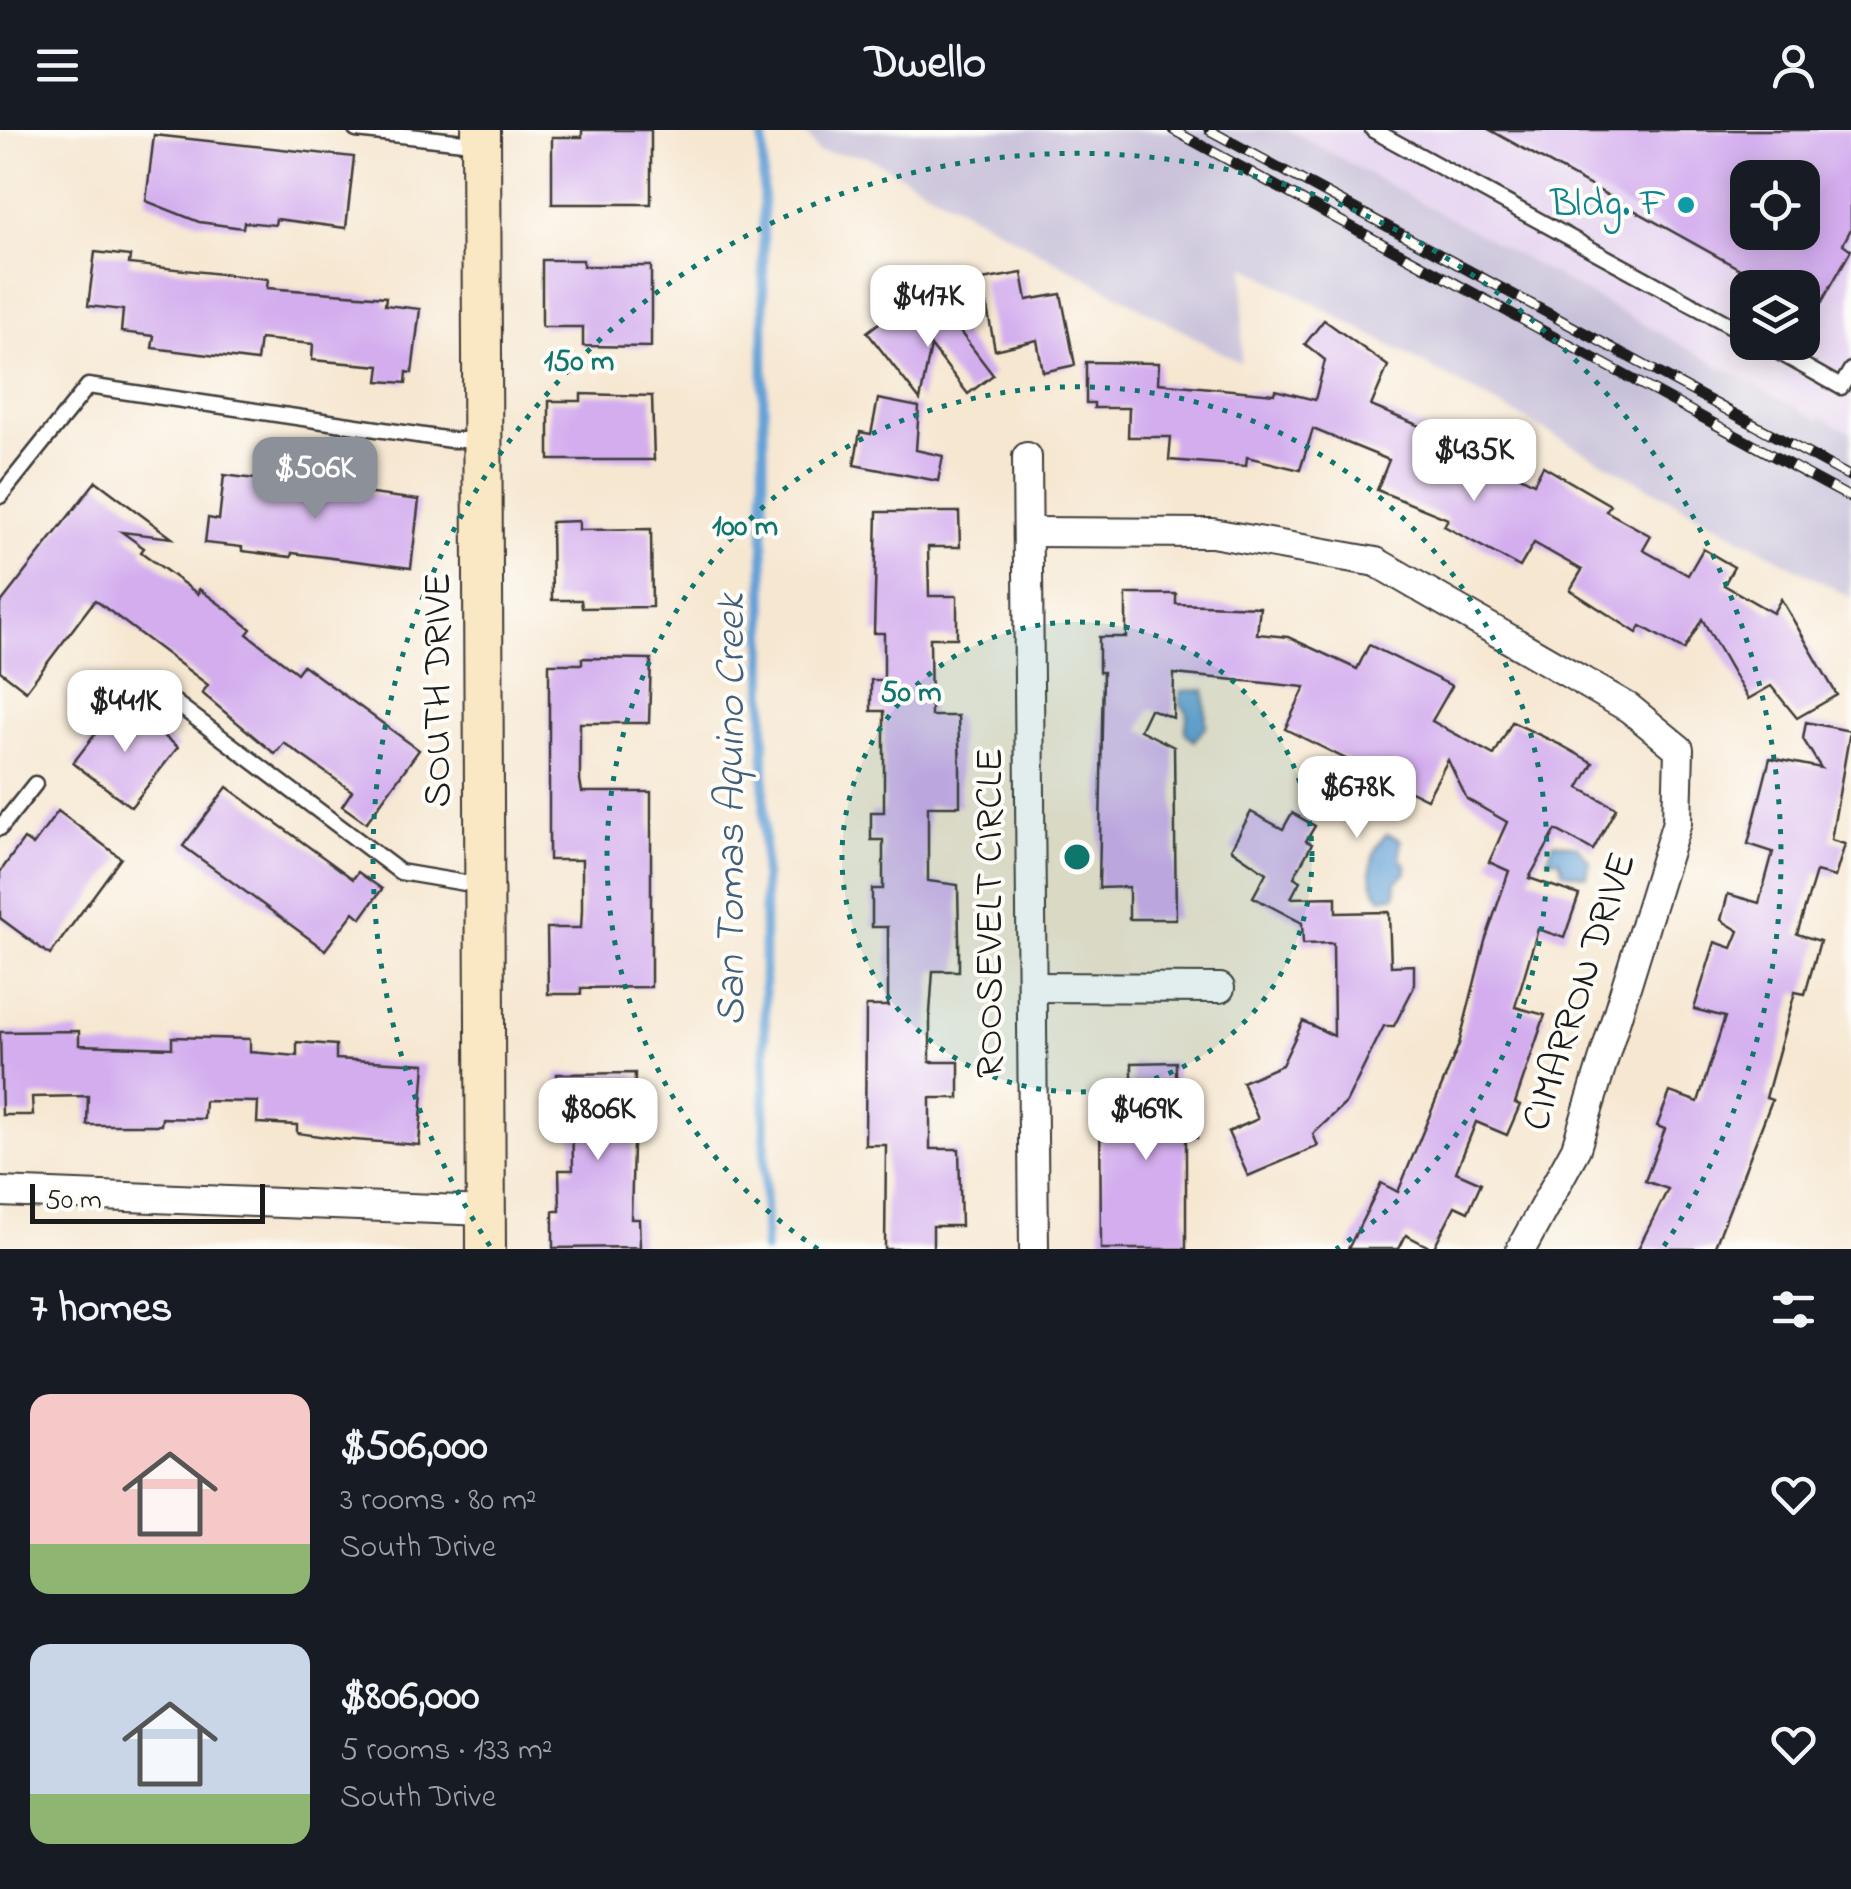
<!DOCTYPE html>
<meta charset="utf-8">
<style>
:root{--surface:#171b24;--page:#242831;--text:#f1f3f6;--muted:#9ea1a6;--accent:#8c9099}
body{margin:0;font-family:"Indie Flower",sans-serif;background:var(--page);color:var(--text);height:100vh;display:flex;flex-direction:column;font-size:38px;white-space:nowrap}
*{box-sizing:border-box;margin:0}
p{font-size:32px;color:var(--muted)}
.icon{flex:none;width:55px;height:55px;fill:none;stroke:currentColor;stroke-width:2;stroke-linecap:round;stroke-linejoin:round}
.map{position:relative;height:1119px;overflow:hidden}
.drawer{display:flex;flex-direction:column;background:var(--surface);flex:1}
.drawer>*{flex:none}
.fabs{position:absolute;left:1730px;top:30px;display:grid;gap:20px}
.fabs a{display:grid;place-items:center;width:90px;height:90px;border-radius:20px;background:var(--surface);box-shadow:0 5px 25px #0003;font-size:50px}
.scale{position:absolute;left:30px;bottom:25px;width:235px;box-sizing:border-box;padding-left:10px;border:5px solid #1c1c1c;border-top:0;font-size:28px;line-height:35px;white-space:nowrap;color:#1c1c1c;-webkit-text-stroke:8px #fdfcf7;paint-order:stroke}
.price{position:absolute;translate:-50% -85px;padding:0 22px;border-radius:20px;background:#fff;color:#222;font-size:32px;line-height:65px;filter:drop-shadow(0 2px 5px #0008)}
.price::after{content:'';position:absolute;left:50%;top:60px;width:30px;height:22px;margin-left:-15px;background:inherit;clip-path:polygon(0 0,100% 0,50% 100%)}
.price.on{background:var(--accent);color:#fff}
ul{padding:0;list-style:none}
li{display:flex;align-items:center;gap:30px;height:250px;padding:0 30px}
li span{display:grid;place-items:center;flex:none;width:280px;height:200px;border-radius:20px;color:#555}
li>.icon{margin-inline-start:auto}
span .icon{width:120px;height:120px;fill:#fffc;stroke-width:1}
li b{font-size:42px}
h2{display:flex;justify-content:space-between;align-items:center;height:120px;padding:0 30px;font-size:42px}
header{display:flex;justify-content:space-between;align-items:center;height:130px;padding:0 30px;background:var(--surface);font-size:45px;font-weight:800}
.map>svg:first-child{display:block}
</style>
<header><svg class="icon" aria-label="menu" viewBox="0 0 24 24"><path d="M4 6h16M4 12h16M4 18h16"/></svg>Dwello<svg class="icon" aria-label="person" viewBox="0 0 24 24"><circle cx="12" cy="8" r="4"/><path d="M4 21q1-7 8-7t8 7"/></svg></header>
<div class="map">
<svg width="1851" height="1119" viewBox="0 0 1851 1119">
<rect width="100%" height="100%" fill="#fdfcf7"/>
<filter id="ink" filterUnits="userSpaceOnUse"><feTurbulence type="fractalNoise" baseFrequency=".01" numOctaves="2"/><feDisplacementMap in="SourceGraphic" scale="20" xChannelSelector="R" yChannelSelector="G"/><feConvolveMatrix kernelMatrix="1 2 1 2 8 2 1 2 1" color-interpolation-filters="sRGB"/></filter>
<filter id="wash" filterUnits="userSpaceOnUse"><feTurbulence type="fractalNoise" baseFrequency=".0048" numOctaves="4" result="noise"/><feDisplacementMap in="SourceGraphic" scale="40" xChannelSelector="R" yChannelSelector="G"/><feGaussianBlur stdDeviation="2.25" result="paint"/><feColorMatrix in="noise" values="0 0 0 0 0 0 0 0 0 0 0 0 0 0 0 0 0 1.4 0 .05"/><feComposite in="paint" operator="in"/></filter>
<g filter="url(#wash)">
<rect width="100%" height="100%" fill="#f6e7d1"/>
<path fill="#e5d3f1" fill-rule="evenodd" d="M1289,0H1851V303L1823,287L1820,290ZM1748,48H1802V102H1748ZM1748,158H1802V212H1748Z"/>
<polygon fill="#c7c0d9" points="803,0 1289,0 1819,290 1822,287 1851,303 1851,468 1245,136 1241,233 866,26 818,22"/>
<g fill="#66a2d7" stroke="#415f7a" stroke-width="2.5">
<polygon points="1205,560 1206,596 1194,611 1185,602 1188,583 1180,573 1181,561"/>
<path d="M1359,632L1387,642L1399,656L1394,662C1376,666 1366,655 1356,641Z"/>
<path d="M1387,704L1401,710L1400,729L1406,734V743L1396,752V765L1382,768C1364,751 1370,719 1387,704Z"/>
<polygon points="1554,712 1577,716 1590,732 1587,746 1563,742 1559,729 1547,729"/>
</g>
<g fill="none" stroke-linecap="round" stroke-linejoin="round">
<polyline stroke="#66a2d7" stroke-width="10" points="763,0 765,1119"/>
</g>
<g id="blocks">
<g fill="#d3adee" fill-rule="evenodd">
<polygon points="582,0 651,0 651,74 552,74 552,7 582,7"/>
<path d="M1490,0H1851V99L1843,114L1851,120L1802,207V158H1774ZM1748,48H1802V102H1748Z"/>
<polygon points="154,5 354,27 346,98 276,89 275,95 244,92 243,98 199,92 146,71"/>
<polygon points="95,122 130,126 129,134 268,149 267,158 386,167 385,175 420,179 412,243 407,242 406,253 378,251 380,236 312,230 313,214 260,209 257,231 152,218 154,206 121,202 123,180 88,176"/>
<polygon points="542,130 583,130 583,136 651,136 651,217 583,216 583,197 542,197"/>
<polygon points="1022,143 1027,170 1061,164 1075,235 1043,242 1037,210 995,220 982,150"/>
<polygon points="904,174 926,203 948,186 993,245 968,264 931,216 920,270 867,202"/>
<polygon points="1324,190 1388,236 1371,276 1432,301 1534,353 1543,336 1610,375 1606,381 1651,406 1643,420 1688,445 1703,419 1734,437 1724,455 1773,483 1781,469 1837,565 1797,588 1771,556 1748,569 1702,489 1684,520 1641,496 1637,503 1570,460 1582,440 1534,413 1520,437 1444,396 1448,389 1377,360 1389,330 1313,299 1300,340 1247,327 1246,336 1169,330 1171,307 1128,307 1129,278 1094,278 1094,273 1086,273 1086,232 1159,233 1158,253 1274,264 1275,260 1315,270 1325,230 1305,214"/>
<polygon points="581,264 652,266 654,330 549,330 549,271 581,271"/>
<polygon points="878,269 919,277 916,320 943,326 938,351 854,335 860,302 871,304"/>
<polygon points="224,345 419,370 411,438 292,423 291,427 242,421 242,417 205,413 208,388 219,390"/>
<polygon points="96,351 172,408 122,402 144,418 141,422 198,464 199,459 225,478 251,499 247,504 297,543 303,535 419,620 366,693 342,676 352,661 284,613 275,624 202,563 208,555 95,470 26,561 0,541 0,474"/>
<polygon points="877,382 959,382 960,417 928,417 929,466 957,466 957,508 930,508 931,586 958,586 960,638 960,676 928,676 928,751 958,755 959,808 959,841 933,841 930,883 930,932 959,932 959,968 930,968 930,1019 959,1019 961,1096 933,1096 933,1119 885,1119 886,1015 865,1015 866,876 888,876 888,797 872,797 872,759 883,759 883,710 871,710 871,682 884,682 884,581 871,581 871,550 884,550 884,503 874,503"/>
<polygon points="579,391 579,400 651,399 652,477 582,478 581,470 552,470 551,392"/>
<polygon points="1126,464 1176,464 1176,474 1260,477 1257,504 1288,507 1357,539 1369,515 1452,556 1432,591 1494,625 1512,592 1561,615 1593,633 1579,658 1616,678 1593,720 1556,700 1529,748 1579,765 1564,808 1538,799 1515,877 1545,885 1515,973 1520,975 1507,1005 1476,992 1456,1042 1481,1053 1468,1082 1455,1076 1433,1119 1406,1105 1399,1119 1348,1119 1381,1053 1398,1062 1459,914 1485,811 1509,741 1489,732 1507,692 1467,669 1448,630 1427,669 1285,599 1305,557 1174,544 1173,588 1150,579 1140,600 1174,617 1176,789 1129,789 1129,757 1099,758 1103,542 1099,542 1099,507 1126,507"/>
<polygon points="582,528 651,529 649,593 580,593 580,650 582,662 651,662 651,857 581,858 581,864 548,864 547,798 581,798 582,780 582,730 549,730 549,534 582,534"/>
<polygon points="120,572 178,617 131,677 73,633"/>
<polygon points="1806,592 1850,601 1831,710 1845,714 1835,747 1816,742 1797,804 1820,811 1805,864 1795,862 1766,968 1772,970 1714,1119 1638,1119 1668,1059 1645,1051 1665,999 1657,996 1670,962 1698,972 1725,887 1694,879 1715,812 1732,818 1739,801 1721,790 1728,764 1759,773 1773,722 1748,714 1770,628 1821,638 1803,609"/>
<polygon points="227,657 353,749 358,742 382,759 361,788 354,782 325,820 183,716"/>
<polygon points="58,681 121,728 50,825 0,788 0,742 24,709 33,715"/>
<polygon points="1251,682 1283,699 1292,683 1315,696 1306,711 1312,714 1294,747 1300,751 1291,768 1336,767 1336,783 1389,782 1391,836 1414,835 1414,857 1394,896 1384,896 1346,973 1313,1004 1318,1016 1248,1046 1228,1002 1258,989 1242,952 1282,935 1303,891 1334,906 1333,813 1303,814 1302,793 1253,767 1266,743 1231,719"/>
<polygon points="79,901 79,915 172,918 172,907 250,909 250,922 297,926 297,912 336,915 336,929 425,934 419,1015 341,1009 297,1003 297,995 257,993 258,972 205,971 204,989 162,988 161,995 87,995 88,966 32,967 33,985 2,985 0,902"/>
<polygon points="1176,932 1176,973 1197,973 1197,1008 1186,1008 1186,1119 1101,1119 1100,973 1132,973 1132,933"/>
<polygon points="635,943 631,1089 639,1089 640,1117 553,1118 553,1081 560,1081 559,1040 573,1040 572,975 557,975 557,944"/>
</g>
</g>
</g>
<g filter="url(#ink)">
<use href="#blocks" fill-opacity="0" stroke="#3d3a37" stroke-width="2.5"/>
<g fill="none" stroke-linecap="round" stroke-linejoin="round">
<defs>
<g id="lane">
<polyline points="356,0 481,14"/>
<polyline points="1373,0 1748,205"/>
<polyline points="1761,212 1841,257 1851,240"/>
<polyline points="0,366 88,256 451,310 483,310"/>
<polyline points="173,571 400,742 483,756"/>
<polyline points="0,698 35,654"/>
</g>
<g id="street">
<polyline points="1027,327 1034,1119"/>
<polyline points="1028,402 1212,403 1376,432 1629,578 1679,619 1677,692 1576,1018 1521,1119"/>
<polyline points="1032,857 1220,858"/>
<polyline points="0,1062 486,1081"/>
</g>
<polyline id="secondary" points="481,0 486,1119"/>
</defs>
<use href="#lane" stroke="#3d3a37" stroke-width="19"/>
<use href="#street" stroke="#3d3a37" stroke-width="32"/>
<use href="#secondary" stroke="#3d3a37" stroke-width="42"/>
<use href="#lane" stroke="#fff" stroke-width="14"/>
<use href="#street" stroke="#fff" stroke-width="28"/>
<use href="#secondary" stroke="#fae7c3" stroke-width="38"/>
<defs>
<g id="rail">
<polyline points="1173,0 1851,368"/>
<polyline points="1209,0 1851,347"/>
</g>
</defs>
<use href="#rail" stroke="#1c1c1c" stroke-width="11"/>
<use href="#rail" stroke="#fdfcf7" stroke-width="8" stroke-dasharray="22" stroke-linecap="butt"/>
</g>
</g>
<circle cx="1077" cy="727" r="235" fill="#0f766e" fill-opacity=".12"/>
<g fill="none" stroke="#0f766e" stroke-width="5" stroke-dasharray="5 10">
<circle cx="1077" cy="727" r="235"/>
<path d="M818 1119A470 470 0 1 1 1336 1119"/>
<path d="M490 1116A704 704 0 1 1 1664 1116"/>
</g>
<circle fill="#0f9aa8" stroke="#fdfcf7" stroke-width="4" cx="1686" cy="75" r="10"/>
<g text-anchor="middle" dominant-baseline="central" stroke-width="8" stroke-linejoin="round" paint-order="stroke">
<g font-size="40" fill="#0d838f" stroke="#fdfcf7" text-anchor="end">
<text x="1666" y="75">Bldg. F</text>
</g>
<g font-size="40" fill="#1c1c1c" stroke="#fdfcf7">
<text transform="translate(439 560) rotate(-90)">SOUTH DRIVE</text>
<text transform="translate(991 783) rotate(-90)">ROOSEVELT CIRCLE</text>
<text transform="translate(1581 862) rotate(-72)">CIMARRON DRIVE</text>
</g>
<g font-size="42" font-style="italic" fill="#415f7a" stroke="#fdfcf7">
<text transform="translate(732 680) rotate(-90)">San Tomas Aquino Creek</text>
</g>
</g>
<circle cx="1077" cy="727" r="15" fill="#0f766e" stroke="#fdfcf7" stroke-width="5"/>
<g font-size="30" text-anchor="middle" font-weight="bold" fill="#0f766e" stroke="#fdfcf7" stroke-width="8" stroke-linejoin="round" paint-order="stroke">
<text x="579" y="240">150 m</text>
<text x="745" y="405">100 m</text>
<text x="911" y="571">50 m</text>
</g>
</svg>
<div class="fabs">
<a><svg class="icon" aria-label="locate" viewBox="0 0 24 24"><circle cx="12" cy="12" r="6"/><path d="M12 2v4M12 18v4M2 12h4M18 12h4"/></svg></a>
<a><svg class="icon" aria-label="layers" viewBox="0 0 24 24"><path d="M12 4l9 5-9 5-9-5zM3 14l9 5 9-5"/></svg></a>
</div>
<div class="scale">50 m</div>
<b class="price" style="left:928px;top:220px">$417K</b>
<b class="price" style="left:1474px;top:374px">$435K</b>
<b class="price on" style="left:315px;top:392px">$506K</b>
<b class="price" style="left:125px;top:625px">$441K</b>
<b class="price" style="left:1357px;top:711px">$678K</b>
<b class="price" style="left:598px;top:1033px">$806K</b>
<b class="price" style="left:1146px;top:1033px">$469K</b>
</div>
<section class="drawer">
<h2>7 homes<svg class="icon" aria-label="filters" viewBox="0 0 24 24"><path d="M4 7h16M4 17h16"/><circle cx="9" cy="7" r="2"/><circle cx="15" cy="17" r="2"/></svg></h2>
<ul>
<li><span style="background:linear-gradient(#f6c9c9 75%,#8fb573 0)"><svg class="icon" aria-label="home" viewBox="0 0 24 24"><path d="M3 11l9-7 9 7M6 9v11h12V9"/></svg></span><div><b>$506,000</b><p>3 rooms · 80 m²</p><p>South Drive</p></div><svg class="icon" aria-label="heart" viewBox="0 0 24 24"><path d="M12 20l-8-8c-3-5 5-10 8-4 3-6 11-1 8 4z"/></svg></li>
<li><span style="background:linear-gradient(#c9d6e8 75%,#8fb573 0)"><svg class="icon" aria-label="home" viewBox="0 0 24 24"><path d="M3 11l9-7 9 7M6 9v11h12V9"/></svg></span><div><b>$806,000</b><p>5 rooms · 133 m²</p><p>South Drive</p></div><svg class="icon" aria-label="heart" viewBox="0 0 24 24"><path d="M12 20l-8-8c-3-5 5-10 8-4 3-6 11-1 8 4z"/></svg></li>
</ul>
</section>
